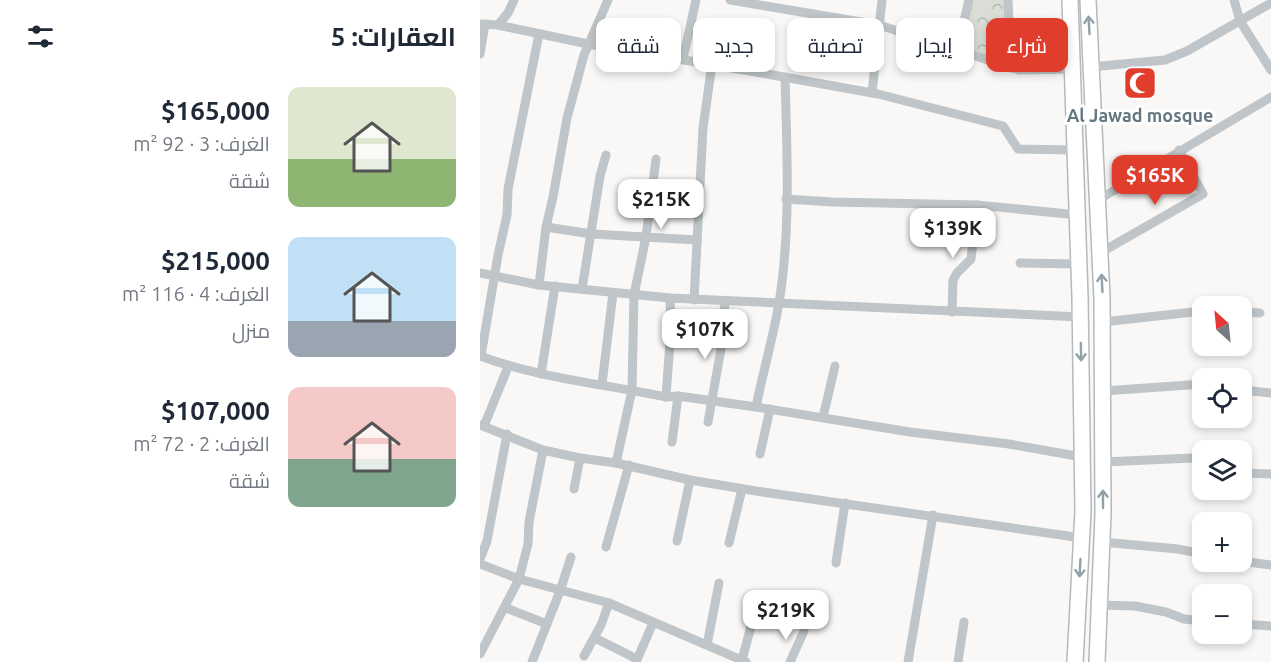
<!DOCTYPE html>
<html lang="ar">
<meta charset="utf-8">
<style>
:root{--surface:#fff;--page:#f2f2f3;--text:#1f2937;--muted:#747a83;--accent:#e13d2d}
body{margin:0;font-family:Ubuntu,Cairo,sans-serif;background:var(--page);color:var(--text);direction:rtl;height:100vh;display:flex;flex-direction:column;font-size:22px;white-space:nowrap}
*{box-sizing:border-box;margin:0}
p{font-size:20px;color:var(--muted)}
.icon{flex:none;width:33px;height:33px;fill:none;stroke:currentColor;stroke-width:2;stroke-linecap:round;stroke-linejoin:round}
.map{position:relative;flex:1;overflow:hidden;direction:ltr}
.drawer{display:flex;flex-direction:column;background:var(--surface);width:480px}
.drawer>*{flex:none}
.guide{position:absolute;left:18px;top:18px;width:570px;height:54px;direction:rtl;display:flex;gap:12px}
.needle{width:39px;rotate:333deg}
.fabs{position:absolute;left:712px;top:296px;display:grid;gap:12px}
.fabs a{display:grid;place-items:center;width:60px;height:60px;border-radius:12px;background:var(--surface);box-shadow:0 3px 9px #0003;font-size:30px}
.price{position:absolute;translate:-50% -51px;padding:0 14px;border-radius:12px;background:#fff;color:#222;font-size:20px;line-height:39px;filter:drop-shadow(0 2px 3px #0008)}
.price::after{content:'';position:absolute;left:50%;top:36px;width:18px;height:14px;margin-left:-9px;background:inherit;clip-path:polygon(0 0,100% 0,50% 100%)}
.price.selected{background:var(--accent);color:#fff}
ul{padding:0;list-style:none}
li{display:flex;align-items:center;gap:18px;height:150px;padding:0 24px}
li span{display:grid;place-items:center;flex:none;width:168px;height:120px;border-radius:12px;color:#555}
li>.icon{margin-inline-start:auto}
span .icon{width:72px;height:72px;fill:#fffc;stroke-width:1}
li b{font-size:26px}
h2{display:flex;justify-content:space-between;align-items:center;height:72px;padding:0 24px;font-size:26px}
.tag{padding:0 21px;border-radius:12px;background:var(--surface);box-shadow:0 3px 9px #0003;font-size:21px;line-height:54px}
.tag.selected{background:var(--accent);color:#fff}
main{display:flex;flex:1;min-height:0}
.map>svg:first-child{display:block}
</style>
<main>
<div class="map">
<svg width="791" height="662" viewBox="0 0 791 662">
<defs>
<pattern id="park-crowns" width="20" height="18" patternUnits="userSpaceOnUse" patternTransform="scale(1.5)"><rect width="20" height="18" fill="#d9ddd5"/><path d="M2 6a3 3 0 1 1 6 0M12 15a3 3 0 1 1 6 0" fill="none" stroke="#b4b8b2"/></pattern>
</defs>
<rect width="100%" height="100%" fill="#f9f8f6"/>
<polygon fill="url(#park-crowns)" points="492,0 526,0 530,65 483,49"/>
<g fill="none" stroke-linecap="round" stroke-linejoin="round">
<defs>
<g id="primary">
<polyline points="590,0 600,297 603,511 595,662"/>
<polyline points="608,0 622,298 623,514 617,662"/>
</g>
</defs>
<use href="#primary" stroke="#b3b9bc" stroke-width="18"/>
<g stroke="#bfc5c8" stroke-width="9">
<polyline points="250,0 399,25 539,70 593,69"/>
<polyline points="528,0 531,68"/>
<polyline points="754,0 760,21 791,70"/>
<polyline points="0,24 18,25 108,44 270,71 398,94 523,126 538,149 595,150"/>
<polyline points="18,25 28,13 34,0"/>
<polyline points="477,51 489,0"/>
<polyline points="0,54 5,24"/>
<polyline points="203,59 216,0"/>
<polyline points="611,67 685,60 707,51 791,3"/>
<polyline points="392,93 402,0"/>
<polyline points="306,199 352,202 497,205 598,215"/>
<polyline points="618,200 791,97"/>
<polyline points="66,227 112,234 217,240"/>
<polyline points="620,253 723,194 699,150"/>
<polyline points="540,263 599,264"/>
<polyline points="0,273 59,285 190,298 601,317"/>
<polyline points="59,285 66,227 73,197 87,118 104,55 128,0"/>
<polyline points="102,289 120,176 126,155"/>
<polyline points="214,300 223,128 232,64"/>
<polyline points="472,312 473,280 477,273 491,259 497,205"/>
<polyline points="762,312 780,313"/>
<polyline points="622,322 723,311"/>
<path d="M0,356C59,378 124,384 186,397L198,396L276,407L430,432L529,444L602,457"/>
<polyline points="1,356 18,255 27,215 28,189 59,34"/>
<polyline points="61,374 75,286"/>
<polyline points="122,384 133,293"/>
<polyline points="762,390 791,393"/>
<polyline points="623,391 723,384"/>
<polyline points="186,397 191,327 190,298"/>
<path d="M276,407C283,372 293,338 299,303C311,230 307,151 305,77"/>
<polyline points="343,417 355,366"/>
<polyline points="228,422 241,349 245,301"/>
<polyline points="0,425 63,450 100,458 136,463 210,480 276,491 602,538"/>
<polyline points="4,426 28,367"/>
<polyline points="192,442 198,396"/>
<polyline points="280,454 290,409"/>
<polyline points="623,462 713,458 723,462"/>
<polyline points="136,463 152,390 154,295 166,237 176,159"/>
<polyline points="762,473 791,474"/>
<polyline points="94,489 100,458"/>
<polyline points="197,541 210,480"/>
<polyline points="622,542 698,549 723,554"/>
<polyline points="249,543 262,489"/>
<polyline points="126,547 149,465"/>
<polyline points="0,559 7,541 27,434"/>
<polyline points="760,561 791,565"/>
<polyline points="356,563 365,503"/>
<polyline points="0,564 39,579 129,603 266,662"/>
<polyline points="620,605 655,606 686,612 704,619 723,621"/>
<polyline points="26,608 67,624"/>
<polyline points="762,624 791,626"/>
<polyline points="115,638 157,659"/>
<polyline points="227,645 239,583"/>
<polyline points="0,654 39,579 48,544 49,522 63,450"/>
<polyline points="104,656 121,625 129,603"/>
<polyline points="262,660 275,611"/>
<polyline points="52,662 80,591 91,557"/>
<polyline points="156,662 173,623"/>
<polyline points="310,662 324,631"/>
<polyline points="428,662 453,515"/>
<polyline points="478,662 484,622"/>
</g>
<use href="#primary" stroke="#fff" stroke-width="15"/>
</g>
<defs><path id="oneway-shaft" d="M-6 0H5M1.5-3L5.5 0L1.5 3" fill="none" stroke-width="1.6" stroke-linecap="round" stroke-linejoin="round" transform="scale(1.5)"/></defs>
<g stroke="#92a0a7">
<use href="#oneway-shaft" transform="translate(609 25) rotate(-93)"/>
<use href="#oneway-shaft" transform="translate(622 283) rotate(-93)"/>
<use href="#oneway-shaft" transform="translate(601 352) rotate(89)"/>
<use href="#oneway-shaft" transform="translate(623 499) rotate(-90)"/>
<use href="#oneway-shaft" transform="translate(600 568) rotate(93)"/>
</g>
<defs>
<symbol id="mosque-square" viewBox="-11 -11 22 22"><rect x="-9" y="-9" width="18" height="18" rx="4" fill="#e13d2d" stroke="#fff"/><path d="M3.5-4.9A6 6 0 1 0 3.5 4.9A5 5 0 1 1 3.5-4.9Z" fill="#fff"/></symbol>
</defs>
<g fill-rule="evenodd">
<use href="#mosque-square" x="641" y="64" width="38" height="38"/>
</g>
<g text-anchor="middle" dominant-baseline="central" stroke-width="6" stroke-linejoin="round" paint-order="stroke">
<g font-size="18" font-weight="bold" fill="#647881" stroke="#fff">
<text x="660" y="115">Al Jawad mosque</text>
</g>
</g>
</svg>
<div class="fabs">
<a><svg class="needle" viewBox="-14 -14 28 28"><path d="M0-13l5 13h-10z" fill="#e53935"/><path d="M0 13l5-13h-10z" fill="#747a83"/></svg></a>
<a><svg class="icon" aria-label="locate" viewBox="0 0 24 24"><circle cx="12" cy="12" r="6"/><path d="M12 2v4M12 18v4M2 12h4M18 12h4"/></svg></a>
<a><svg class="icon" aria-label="layers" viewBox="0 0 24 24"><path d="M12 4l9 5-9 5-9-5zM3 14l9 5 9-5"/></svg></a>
<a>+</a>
<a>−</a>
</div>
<b class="price selected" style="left:675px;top:206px">$165K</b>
<b class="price" style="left:181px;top:230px">$215K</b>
<b class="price" style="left:473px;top:259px">$139K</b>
<b class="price" style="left:225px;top:360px">$107K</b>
<b class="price" style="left:306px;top:641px">$219K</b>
<div class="guide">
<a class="tag selected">شراء</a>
<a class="tag">إيجار</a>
<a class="tag">تصفية</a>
<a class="tag">جديد</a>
<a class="tag">شقة</a>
</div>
</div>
<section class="drawer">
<h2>العقارات: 5<svg class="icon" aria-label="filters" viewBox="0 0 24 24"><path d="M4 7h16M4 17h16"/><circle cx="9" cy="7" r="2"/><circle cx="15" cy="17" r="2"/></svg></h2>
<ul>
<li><span style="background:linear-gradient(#dfe7d0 60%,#8fb573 0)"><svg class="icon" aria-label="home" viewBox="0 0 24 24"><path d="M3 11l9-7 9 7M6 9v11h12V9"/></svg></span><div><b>$165,000</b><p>الغرف: 3 · 92 m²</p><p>شقة</p></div></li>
<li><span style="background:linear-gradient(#bfe0f5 70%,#9aa5b1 0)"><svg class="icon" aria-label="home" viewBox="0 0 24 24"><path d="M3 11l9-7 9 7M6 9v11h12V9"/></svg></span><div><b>$215,000</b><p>الغرف: 4 · 116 m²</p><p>منزل</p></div></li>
<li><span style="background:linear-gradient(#f6c9c9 60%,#7fa58c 0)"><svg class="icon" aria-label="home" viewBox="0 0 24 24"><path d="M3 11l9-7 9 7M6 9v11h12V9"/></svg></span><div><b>$107,000</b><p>الغرف: 2 · 72 m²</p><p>شقة</p></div></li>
</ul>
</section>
</main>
